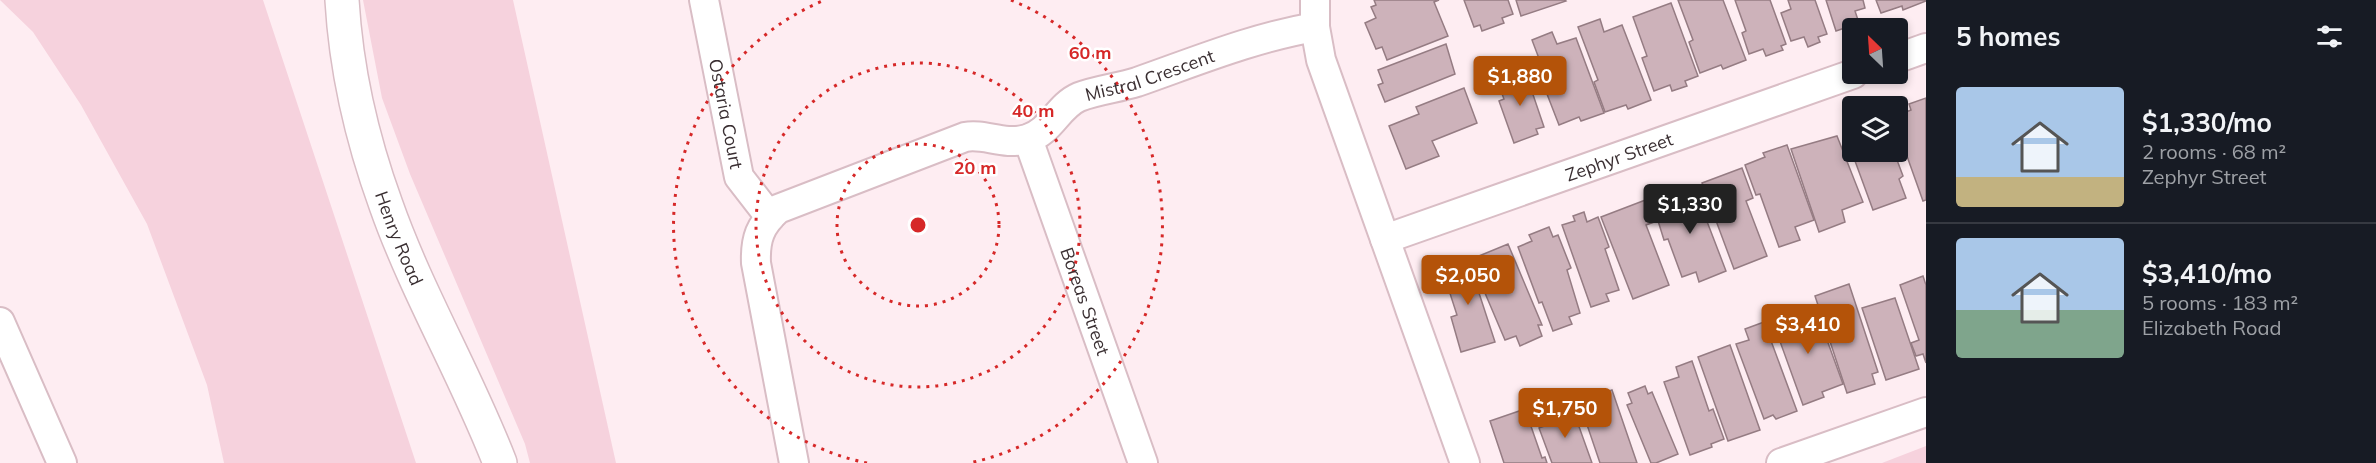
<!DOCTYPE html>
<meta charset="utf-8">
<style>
:root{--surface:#171b24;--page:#242831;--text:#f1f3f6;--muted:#9ea1a6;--line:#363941;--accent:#b45309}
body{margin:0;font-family:Mulish,sans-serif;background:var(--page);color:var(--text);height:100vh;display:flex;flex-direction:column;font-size:22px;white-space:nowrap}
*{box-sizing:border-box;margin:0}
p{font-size:20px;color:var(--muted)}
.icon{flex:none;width:33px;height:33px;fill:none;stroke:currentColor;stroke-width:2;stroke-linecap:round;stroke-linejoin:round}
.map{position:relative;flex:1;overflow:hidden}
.details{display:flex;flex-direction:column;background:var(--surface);width:450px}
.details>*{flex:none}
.needle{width:39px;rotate:335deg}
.buttons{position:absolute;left:1842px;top:18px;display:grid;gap:12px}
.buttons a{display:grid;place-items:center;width:66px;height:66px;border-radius:6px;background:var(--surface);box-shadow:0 3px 9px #0003;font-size:30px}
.price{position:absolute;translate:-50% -51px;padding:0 14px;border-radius:6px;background:var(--accent);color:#fff;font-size:20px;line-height:39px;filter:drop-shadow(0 2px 3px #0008)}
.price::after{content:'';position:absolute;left:50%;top:36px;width:18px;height:14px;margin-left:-9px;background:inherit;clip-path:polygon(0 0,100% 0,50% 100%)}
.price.on{background:#222;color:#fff}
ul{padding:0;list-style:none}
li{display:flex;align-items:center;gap:18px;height:150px;padding:0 30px}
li+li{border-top:2px solid var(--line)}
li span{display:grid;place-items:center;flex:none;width:168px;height:120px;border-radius:6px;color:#555}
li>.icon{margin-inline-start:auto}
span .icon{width:72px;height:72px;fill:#fffc;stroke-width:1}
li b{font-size:26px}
h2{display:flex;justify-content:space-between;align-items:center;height:72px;padding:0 30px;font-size:26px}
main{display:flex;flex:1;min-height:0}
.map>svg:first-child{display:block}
</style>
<main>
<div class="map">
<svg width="1926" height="463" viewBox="0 0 1926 463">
<rect width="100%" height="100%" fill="#feedf2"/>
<g fill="#f6d2dd">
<polygon points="0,0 263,0 416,463 224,463 207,385 147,224 81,105 33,32"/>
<polygon points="363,0 513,0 616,463 530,463 525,444 410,174 382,98"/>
<polygon points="1926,446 1926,463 1882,463"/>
</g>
<g fill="#cdb2ba" stroke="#957c83" stroke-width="1.5">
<polygon points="1374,0 1439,0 1434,2 1448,36 1387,60 1382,47 1376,49 1365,23 1376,18 1371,7 1376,5"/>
<polygon points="1464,0 1508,0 1513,14 1502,18 1504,23 1482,31 1480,25 1474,27"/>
<polygon points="1516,0 1565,0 1566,1 1521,16"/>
<polygon points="1678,0 1723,0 1746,60 1723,69 1721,65 1700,73 1689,42 1693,40"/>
<polygon points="1735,0 1770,0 1786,44 1781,46 1783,50 1766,56 1763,49 1749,54 1742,33 1746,31"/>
<polygon points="1788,0 1815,0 1827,34 1818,37 1820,42 1808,47 1804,37 1791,41 1781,13 1791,9"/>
<polygon points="1826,0 1863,0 1865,8 1855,11 1859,23 1836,31"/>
<polygon points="1876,0 1926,0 1926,1 1903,10 1902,6 1881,13"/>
<polygon points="1671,3 1698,76 1685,81 1687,86 1672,91 1670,85 1654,91 1642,58 1647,56 1633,17"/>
<polygon points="1600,19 1604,32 1622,25 1651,100 1628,109 1626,105 1605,112 1594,82 1598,80 1578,27"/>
<polygon points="1552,32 1557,44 1576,38 1604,113 1581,121 1579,117 1559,125 1547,94 1552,93 1532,40"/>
<polygon points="1446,44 1455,74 1385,102 1378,85 1383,83 1378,70"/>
<polygon points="1525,71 1544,127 1536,129 1538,134 1514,143 1499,101 1504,99 1497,81"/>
<polygon points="1464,88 1477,123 1432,141 1439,156 1406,169 1389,126 1419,114 1416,107"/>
<polygon points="1926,98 1926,200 1923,201 1903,145 1900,146 1898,139 1898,115 1911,110 1909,104"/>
<polygon points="1852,128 1852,152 1894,152 1903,176 1899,179 1906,198 1873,210 1844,131"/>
<polygon points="1837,136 1863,202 1842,210 1845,222 1819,232 1791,149"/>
<polygon points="1787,145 1814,220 1795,227 1800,240 1779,247 1760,194 1756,195 1745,165 1765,157 1763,153"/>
<polygon points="1742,168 1753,198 1746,201 1767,256 1734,269 1702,183"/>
<polygon points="1693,185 1726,271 1699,282 1696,272 1682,277 1668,239 1664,240 1654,208 1675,200 1673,193"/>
<polygon points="1648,199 1657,221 1646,225 1669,285 1633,299 1601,217"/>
<polygon points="1584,212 1587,222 1598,217 1609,247 1605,249 1619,290 1606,294 1609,301 1591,307 1562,225 1575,221 1573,216"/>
<polygon points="1549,227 1553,237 1558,235 1571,268 1567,270 1580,313 1569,317 1572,324 1553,331 1542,302 1539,303 1518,247 1532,241 1529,235"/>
<polygon points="1508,244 1542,325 1538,325 1542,336 1520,346 1516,336 1505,340 1479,279 1487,276 1479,256"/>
<polygon points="1468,256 1472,268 1475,267 1483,292 1479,293 1495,342 1461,352 1451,317 1457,315 1445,278 1448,277 1444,264"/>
<polygon points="1923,276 1926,285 1926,363 1923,354 1916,356 1911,343 1919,340 1900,285"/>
<polygon points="1849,284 1878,372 1872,374 1875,384 1847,393 1815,296"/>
<polygon points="1895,298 1919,369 1886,380 1862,308"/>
<polygon points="1815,307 1843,384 1822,392 1824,397 1803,405 1773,322"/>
<polygon points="1764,322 1797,411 1776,419 1773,415 1764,419 1736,344 1749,340 1745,329"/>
<polygon points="1730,345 1760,430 1728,441 1698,357"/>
<polygon points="1692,361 1709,411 1713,409 1724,439 1711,444 1712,447 1690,455 1664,382 1679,377 1676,367"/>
<polygon points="1645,386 1648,394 1652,392 1678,454 1656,463 1651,463 1627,405 1632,403 1628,393"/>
<polygon points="1612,390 1637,463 1600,463 1582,410 1594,406 1591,397"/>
<polygon points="1572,407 1592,463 1552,463 1539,428 1555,422 1552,414"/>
<polygon points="1525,409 1542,458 1545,457 1547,463 1504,463 1490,421"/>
</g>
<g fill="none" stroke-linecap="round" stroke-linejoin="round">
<defs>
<g id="minor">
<path id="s1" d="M704,0L739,177L770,217"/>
<polyline points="1315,0 1315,27 1321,60 1465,463"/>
<polyline points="1898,58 1926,48"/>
<path id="s2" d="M1028,139L1143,463"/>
<path id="s3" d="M1385,239L1853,74"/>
<polyline points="0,322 62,463"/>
<path id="s4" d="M794,463L756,263C755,239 760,225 778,209L965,137C985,133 1003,146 1027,139C1051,132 1058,106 1079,97C1097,90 1118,88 1137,82C1197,61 1252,38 1315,27"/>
<polyline points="1781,463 1926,412"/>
</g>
<g id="major">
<path id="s5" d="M342,0C346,69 362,139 386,205C417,293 466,375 500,463"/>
</g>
</defs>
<use href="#minor" stroke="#d9bdc5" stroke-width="32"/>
<use href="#major" stroke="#d9bdc5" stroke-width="36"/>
<use href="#minor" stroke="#fff" stroke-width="28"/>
<use href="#major" stroke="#fff" stroke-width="33"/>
</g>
<g fill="none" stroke="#d62828" stroke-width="3" stroke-dasharray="3 6">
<circle cx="918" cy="225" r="81"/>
<circle cx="918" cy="225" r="162"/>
<path d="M867 463A243 243 0 0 1 825 0M1011 0A243 243 0 0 1 969 463"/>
</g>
<g text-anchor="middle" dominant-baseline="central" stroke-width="5" stroke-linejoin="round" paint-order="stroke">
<g font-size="18" fill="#3a2f32" stroke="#fff">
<text stroke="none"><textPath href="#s4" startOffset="669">Mistral Crescent</textPath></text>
<text stroke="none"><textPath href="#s1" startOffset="116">Ostaria Court</textPath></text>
<text stroke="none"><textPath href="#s3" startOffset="248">Zephyr Street</textPath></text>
<text stroke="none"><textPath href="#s5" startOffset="246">Henry Road</textPath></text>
<text stroke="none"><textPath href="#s2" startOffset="172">Boreas Street</textPath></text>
</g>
</g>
<circle cx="918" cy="225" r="9" fill="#d62828" stroke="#fff" stroke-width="3"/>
<g font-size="18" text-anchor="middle" font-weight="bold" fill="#d62828" stroke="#fff" stroke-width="5" stroke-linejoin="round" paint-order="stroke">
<text x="1090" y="59">60 m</text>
<text x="1033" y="117">40 m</text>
<text x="975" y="174">20 m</text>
</g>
</svg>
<div class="buttons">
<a><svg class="needle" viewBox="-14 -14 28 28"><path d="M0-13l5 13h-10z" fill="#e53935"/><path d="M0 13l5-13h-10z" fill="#9ea1a6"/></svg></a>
<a><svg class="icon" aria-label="layers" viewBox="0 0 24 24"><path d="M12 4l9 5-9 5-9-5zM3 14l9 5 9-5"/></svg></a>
</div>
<b class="price" style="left:1520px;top:107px">$1,880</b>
<b class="price on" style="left:1690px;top:235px">$1,330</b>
<b class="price" style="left:1468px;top:306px">$2,050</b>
<b class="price" style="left:1808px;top:355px">$3,410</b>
<b class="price" style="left:1565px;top:439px">$1,750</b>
</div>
<section class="details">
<h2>5 homes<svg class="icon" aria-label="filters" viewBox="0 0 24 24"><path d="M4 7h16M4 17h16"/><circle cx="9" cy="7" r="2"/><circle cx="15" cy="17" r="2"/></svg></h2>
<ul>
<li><span style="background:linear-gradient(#a9c7e8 75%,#c2b280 0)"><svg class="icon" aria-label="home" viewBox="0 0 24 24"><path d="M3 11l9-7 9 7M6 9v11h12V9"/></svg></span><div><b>$1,330/mo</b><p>2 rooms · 68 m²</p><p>Zephyr Street</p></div></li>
<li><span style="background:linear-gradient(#a9c7e8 60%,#7fa58c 0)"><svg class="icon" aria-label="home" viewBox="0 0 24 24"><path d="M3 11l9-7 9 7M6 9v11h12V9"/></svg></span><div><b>$3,410/mo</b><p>5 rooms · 183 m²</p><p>Elizabeth Road</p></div></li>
</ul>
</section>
</main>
